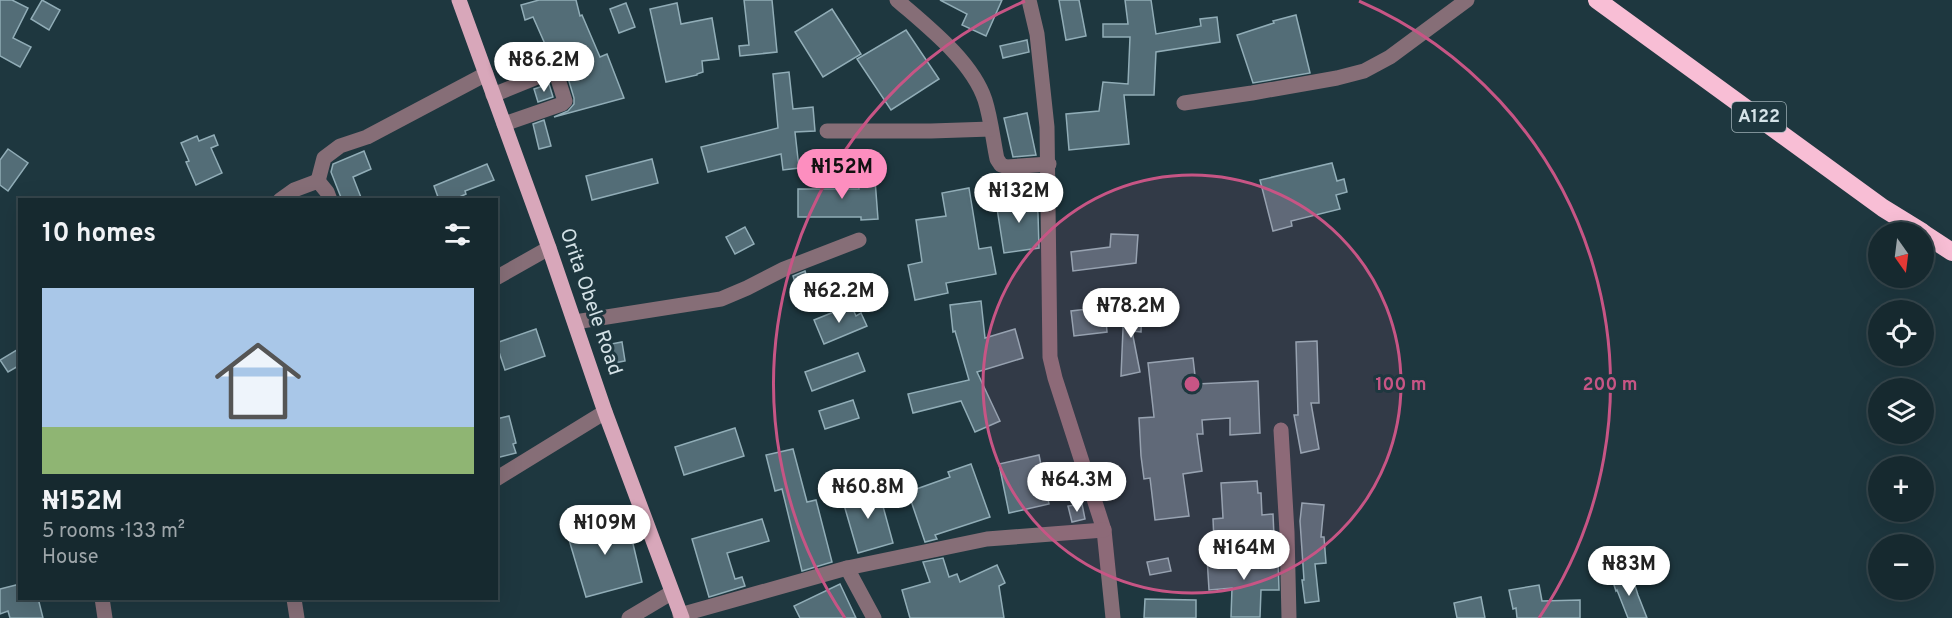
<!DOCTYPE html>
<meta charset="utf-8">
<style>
:root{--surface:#16292f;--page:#1f3137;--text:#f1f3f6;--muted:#9ea6aa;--line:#35454b;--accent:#fd8ebf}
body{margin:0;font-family:Overpass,sans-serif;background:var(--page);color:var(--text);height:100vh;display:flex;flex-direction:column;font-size:22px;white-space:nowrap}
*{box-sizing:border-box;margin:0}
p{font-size:20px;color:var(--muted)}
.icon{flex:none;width:33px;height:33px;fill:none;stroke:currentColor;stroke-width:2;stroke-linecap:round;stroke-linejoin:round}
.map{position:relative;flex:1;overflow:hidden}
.drawer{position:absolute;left:18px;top:198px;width:480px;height:402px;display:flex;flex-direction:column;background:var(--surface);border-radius:0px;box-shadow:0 6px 24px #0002,0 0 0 2px var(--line)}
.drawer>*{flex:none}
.needle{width:39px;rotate:166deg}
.buttons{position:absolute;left:1868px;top:222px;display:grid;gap:12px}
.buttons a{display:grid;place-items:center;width:66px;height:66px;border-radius:50%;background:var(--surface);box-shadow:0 6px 24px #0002,0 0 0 2px var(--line);font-size:30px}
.price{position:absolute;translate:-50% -51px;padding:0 14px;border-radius:21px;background:#fff;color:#222;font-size:20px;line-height:39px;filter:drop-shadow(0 2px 3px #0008)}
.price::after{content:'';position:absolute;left:50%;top:36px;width:18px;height:14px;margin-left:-9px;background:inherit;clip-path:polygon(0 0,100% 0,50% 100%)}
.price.active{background:var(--accent);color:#111}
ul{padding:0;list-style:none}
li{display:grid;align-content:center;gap:12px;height:318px;padding:0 24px}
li+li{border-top:2px solid var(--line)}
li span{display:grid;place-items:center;height:186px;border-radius:0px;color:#555}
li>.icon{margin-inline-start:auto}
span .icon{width:108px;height:108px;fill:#fffc;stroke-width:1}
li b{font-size:26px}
h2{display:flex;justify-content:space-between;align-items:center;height:72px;padding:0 24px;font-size:26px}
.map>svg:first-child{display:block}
</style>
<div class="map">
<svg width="1952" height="618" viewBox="0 0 1952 618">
<rect width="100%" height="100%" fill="#1e373f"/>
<g fill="#536d77" stroke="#91adb7" stroke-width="1.5">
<polygon points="0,0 12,0 28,8 13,38 31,47 20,67 0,56"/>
<polygon points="42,0 60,10 49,30 31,19"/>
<polygon points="539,0 576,0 580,16 582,15 600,57 607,54 624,98 554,117 568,111 574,104 574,98 568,78 588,72 580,50 553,62 533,17 525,20 521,5"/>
<polygon points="744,0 772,0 777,52 740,56 739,46 749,45"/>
<polygon points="940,0 1002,0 986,36 962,25 967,14"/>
<polygon points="1059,0 1079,0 1086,36 1066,40"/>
<polygon points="1125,0 1151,0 1156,34 1201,26 1200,19 1217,17 1220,42 1156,52 1154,95 1124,95 1129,144 1069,150 1066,114 1099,111 1103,82 1128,84 1130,37 1103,37 1103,24 1128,24"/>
<polygon points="626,3 635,27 619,33 610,9"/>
<polygon points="677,3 681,24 712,18 719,59 702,61 703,72 697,74 697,75 666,82 650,9"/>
<polygon points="832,9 861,54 823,77 795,32"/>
<polygon points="1296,15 1310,73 1253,83 1237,35 1274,23 1273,21"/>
<polygon points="906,30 939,79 891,110 857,59"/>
<polygon points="1027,40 1029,52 1003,58 1000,46"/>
<polygon points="789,72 793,109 813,107 815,131 795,132 799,168 783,170 781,154 708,172 701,147 778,128 773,74"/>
<polygon points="549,84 553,97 538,102 534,89"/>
<polygon points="1027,113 1036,155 1013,157 1004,118"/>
<polygon points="544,120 551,146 539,149 533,124"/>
<polygon points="214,135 218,145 211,148 222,173 196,185 186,162 189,161 181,143 197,136 199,141"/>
<polygon points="8,149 28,163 8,191 0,185 0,160"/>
<polygon points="364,151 371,169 353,177 362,200 342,200 331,172 333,164"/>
<polygon points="652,159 658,183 592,200 586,176"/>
<polygon points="1332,163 1337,181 1344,179 1347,192 1336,195 1340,209 1291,221 1292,226 1273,231 1260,180"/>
<polygon points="487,164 494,180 465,191 466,194 453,200 439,200 434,186"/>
<polygon points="874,166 878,219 861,220 861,217 798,217 798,189 859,189 857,168"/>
<polygon points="969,188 979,249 991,247 996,274 946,283 948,293 915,300 908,265 922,262 916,220 946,216 942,193"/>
<polygon points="1036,196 1038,214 1039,248 1004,253 996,202"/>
<polygon points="745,227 754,244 735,254 726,237"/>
<polygon points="1111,234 1138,235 1136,263 1073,271 1071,252 1110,247"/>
<polygon points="805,271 815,306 803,309 793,276"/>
<polygon points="981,301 985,338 1015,329 1023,358 977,372 1000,421 975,432 961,401 913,413 908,394 969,380 955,331 953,332 950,305"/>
<polygon points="851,305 856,316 861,313 867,326 824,344 814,320"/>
<polygon points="1124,305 1142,306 1141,332 1132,331 1140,372 1121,376"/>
<polygon points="1105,307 1107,332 1074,336 1071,311"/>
<polygon points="536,329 545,356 505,370 496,343"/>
<polygon points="1317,341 1319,403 1311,403 1319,449 1301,453 1294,415 1298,415 1296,342"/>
<polygon points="622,342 625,361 614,363 611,344"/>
<polygon points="20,348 20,365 8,372 0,360"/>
<polygon points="858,353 865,371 812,391 805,372"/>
<polygon points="1193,358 1196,384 1258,381 1260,433 1230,435 1230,418 1202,420 1203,434 1197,434 1202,471 1183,474 1189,516 1155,520 1150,478 1144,479 1141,456 1139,418 1154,417 1148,363"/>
<polygon points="853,400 859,418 825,429 819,411"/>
<polygon points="509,416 516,443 513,444 516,453 496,458 496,419"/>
<polygon points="735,428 744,456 684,475 675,447"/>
<polygon points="793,449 807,502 816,500 832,562 802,571 782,489 775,491 766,455"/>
<polygon points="1039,455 1049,504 1009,513 999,464"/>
<polygon points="971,464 990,517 935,535 937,539 925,542 908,492 950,477 948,472"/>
<polygon points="1257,481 1258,493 1261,493 1262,515 1273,514 1274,536 1214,541 1213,519 1223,518 1221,483"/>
<polygon points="878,488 893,543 858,553 842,498"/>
<polygon points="1302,503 1324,505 1321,537 1324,537 1326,563 1315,564 1319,601 1305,603 1302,580 1304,580 1300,521"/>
<polygon points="1082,504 1085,519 1072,522 1068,506"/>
<polygon points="626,514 642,582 586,597 567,533"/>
<polygon points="762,519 769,541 727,553 735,579 742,577 745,586 709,597 692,539"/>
<polygon points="1207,557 1278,558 1279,590 1261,590 1260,617 1231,617 1232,588 1209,590"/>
<polygon points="943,558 949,577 957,574 960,582 997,565 1005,583 999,586 1004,618 910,618 902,590 930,582 923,562"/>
<polygon points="1168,558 1171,571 1150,575 1147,562"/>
<polygon points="1631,573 1638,595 1647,618 1628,618 1617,590 1616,591 1612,579"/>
<polygon points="20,584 20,598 38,598 43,618 10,618 8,611 0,614 0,589"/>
<polygon points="840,584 856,618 800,618 794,606"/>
<polygon points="1539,585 1542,601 1580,600 1580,618 1517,618 1516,608 1513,609 1509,590"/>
<polygon points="1481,597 1485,618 1457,618 1454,603"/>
<polygon points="1145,599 1196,600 1196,618 1144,618"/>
</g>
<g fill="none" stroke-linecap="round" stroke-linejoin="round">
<g stroke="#866e77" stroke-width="15">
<path d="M897,0C928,27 972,61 985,100C991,119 993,140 997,159L1001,165L1007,167L1049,164"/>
<polyline points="1029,0 1037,34 1047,127 1050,357 1055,378 1104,530 1113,618"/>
<polyline points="493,95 547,73 557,76 565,101 562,104 504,124"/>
<polyline points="1184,103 1252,93 1337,78 1364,71 1390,57 1467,0"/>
<polyline points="827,131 931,131 991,129"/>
<polyline points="318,181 324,158 340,146 367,137 486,74"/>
<polyline points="280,200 294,190 318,181 327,192 330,200"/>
<polyline points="496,278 549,248"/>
<polyline points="575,322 721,299 747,288 784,269 859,240"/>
<polyline points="1281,430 1287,532 1289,618"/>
<polyline points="496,479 605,412"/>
<polyline points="847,568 874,618"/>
<polyline points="102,598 105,618"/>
<polyline points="294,599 297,618"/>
<polyline points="680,615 847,568 987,539 1104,530"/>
<polyline points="629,618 671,593"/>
</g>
<polyline stroke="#d8a7ba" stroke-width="15" points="459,0 549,248 605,412 682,618"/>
<g stroke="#f8bed5" stroke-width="18">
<polyline points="1597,0 1883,208 1922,232"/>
<polyline points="1923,233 1952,252"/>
</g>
</g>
<circle cx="1192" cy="384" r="209" fill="#c75585" fill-opacity=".12"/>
<g fill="none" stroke="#c75585" stroke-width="3">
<circle cx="1192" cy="384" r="209"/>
<path d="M845 618A418 418 0 0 1 1025 1M1359 1A418 418 0 0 1 1539 618"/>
</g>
<g text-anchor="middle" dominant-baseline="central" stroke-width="6" stroke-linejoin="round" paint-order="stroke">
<rect fill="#1e373f" stroke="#9dafb5" stroke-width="1.5" x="1732" y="102" width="54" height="30" rx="4.5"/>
<g font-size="18" font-weight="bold" fill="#d4e2e7">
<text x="1759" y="117">A122</text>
</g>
<g font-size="20" fill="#d4e2e7" stroke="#1e373f">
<text transform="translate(590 302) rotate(71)">Orita Obele Road</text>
</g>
</g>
<circle cx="1192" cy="384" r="9" fill="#c75585" stroke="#1e373f" stroke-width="3"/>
<g font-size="18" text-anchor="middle" font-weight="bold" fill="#c75585" stroke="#1e373f" stroke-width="6" stroke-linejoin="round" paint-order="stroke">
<text x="1401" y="390">100 m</text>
<text x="1610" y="390">200 m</text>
</g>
</svg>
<div class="buttons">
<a><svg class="needle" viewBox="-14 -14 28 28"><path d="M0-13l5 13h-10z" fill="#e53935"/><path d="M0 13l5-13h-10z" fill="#9ea6aa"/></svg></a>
<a><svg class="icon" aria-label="locate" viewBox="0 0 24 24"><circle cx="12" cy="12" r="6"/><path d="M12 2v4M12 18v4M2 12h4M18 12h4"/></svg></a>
<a><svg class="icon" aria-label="layers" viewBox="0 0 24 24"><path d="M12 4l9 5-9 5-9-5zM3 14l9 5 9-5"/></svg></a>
<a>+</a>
<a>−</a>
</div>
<b class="price" style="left:544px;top:93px">₦86.2M</b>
<b class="price active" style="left:842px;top:200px">₦152M</b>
<b class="price" style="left:1019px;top:224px">₦132M</b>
<b class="price" style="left:839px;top:324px">₦62.2M</b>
<b class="price" style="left:1131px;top:339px">₦78.2M</b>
<b class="price" style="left:1077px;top:513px">₦64.3M</b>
<b class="price" style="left:868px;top:520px">₦60.8M</b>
<b class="price" style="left:605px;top:556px">₦109M</b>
<b class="price" style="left:1244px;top:581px">₦164M</b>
<b class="price" style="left:1629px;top:597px">₦83M</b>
<section class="drawer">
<h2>10 homes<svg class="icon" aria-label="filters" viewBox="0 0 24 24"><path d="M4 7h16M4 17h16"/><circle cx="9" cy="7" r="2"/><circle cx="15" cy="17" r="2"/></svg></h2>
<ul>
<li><span style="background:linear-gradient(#a9c7e8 75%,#8fb573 0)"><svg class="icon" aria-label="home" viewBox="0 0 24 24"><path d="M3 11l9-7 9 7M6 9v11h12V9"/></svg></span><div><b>₦152M</b><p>5 rooms · 133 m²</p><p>House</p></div></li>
</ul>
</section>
</div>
